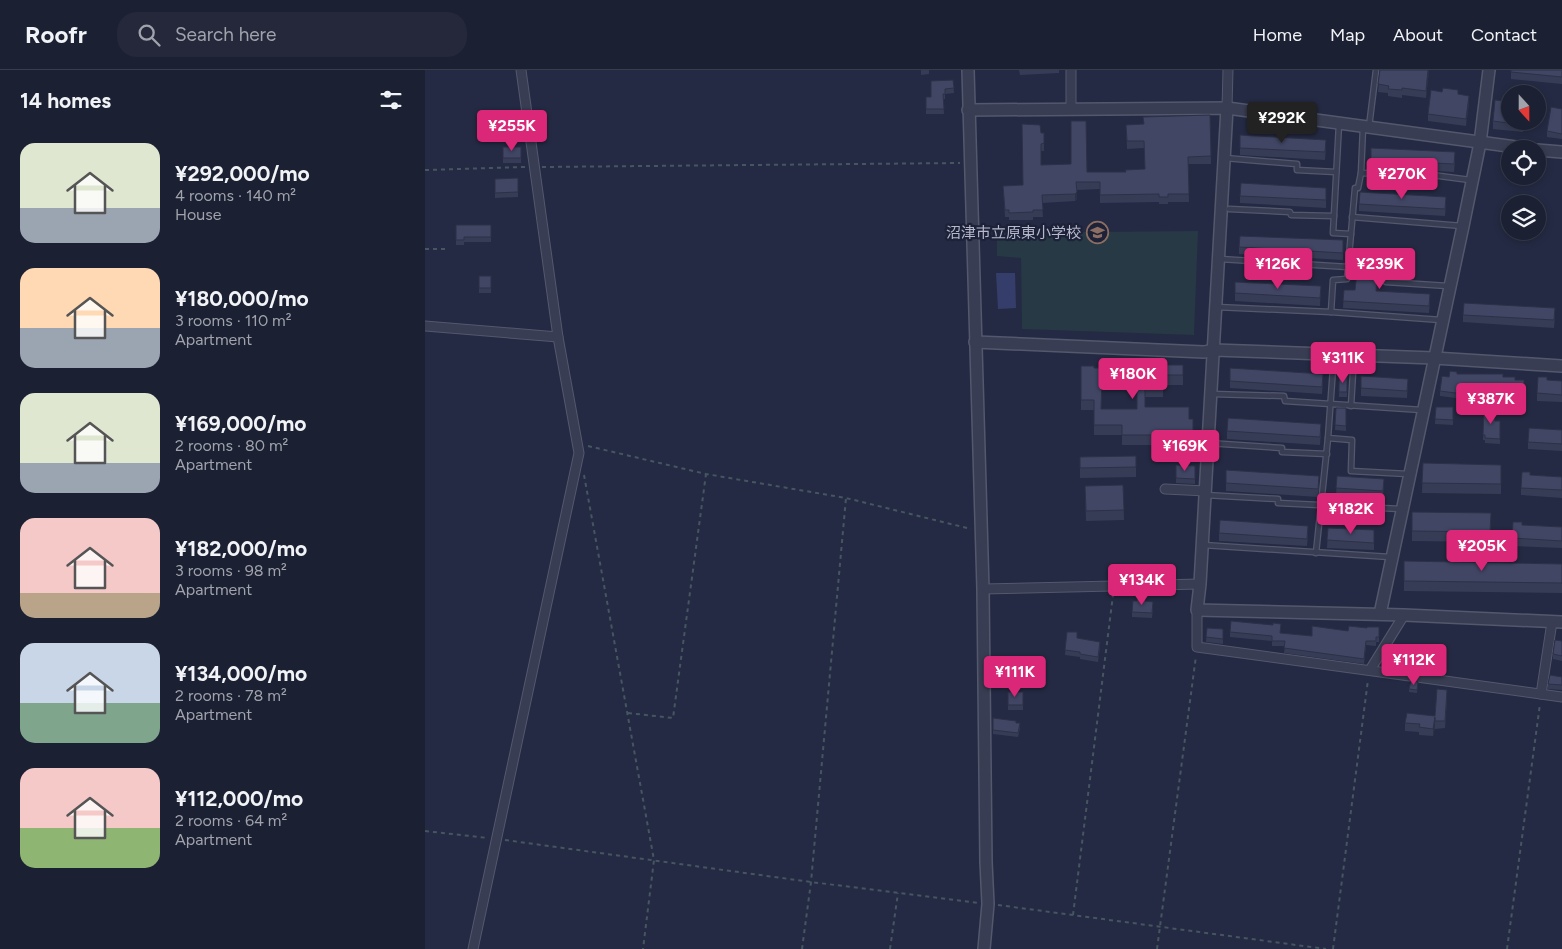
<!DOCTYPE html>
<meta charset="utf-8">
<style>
:root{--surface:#1b2032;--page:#24283a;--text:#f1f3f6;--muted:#a0a3ac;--line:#393e4d;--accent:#db2777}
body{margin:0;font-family:Figtree,"Noto Sans JP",sans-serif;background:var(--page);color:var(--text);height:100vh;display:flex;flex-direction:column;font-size:19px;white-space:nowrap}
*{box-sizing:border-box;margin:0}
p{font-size:16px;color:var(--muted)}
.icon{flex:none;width:28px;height:28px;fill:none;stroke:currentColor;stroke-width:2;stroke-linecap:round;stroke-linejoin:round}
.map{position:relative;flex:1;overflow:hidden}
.drawer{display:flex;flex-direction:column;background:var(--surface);width:425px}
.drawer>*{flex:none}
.needle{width:32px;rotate:159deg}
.buttons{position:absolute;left:1076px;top:15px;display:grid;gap:10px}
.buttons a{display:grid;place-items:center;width:45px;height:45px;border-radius:50%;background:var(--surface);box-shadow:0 2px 8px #0003,0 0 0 1px var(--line);font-size:25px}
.price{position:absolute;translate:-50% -42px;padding:0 11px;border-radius:5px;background:var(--accent);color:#fff;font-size:16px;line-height:32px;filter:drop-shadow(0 1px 2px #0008)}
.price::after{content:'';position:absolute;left:50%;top:30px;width:15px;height:11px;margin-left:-8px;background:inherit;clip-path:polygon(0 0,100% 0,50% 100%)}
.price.selected{background:#222;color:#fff}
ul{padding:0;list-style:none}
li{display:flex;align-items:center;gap:15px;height:125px;padding:0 20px}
li span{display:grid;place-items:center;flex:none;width:140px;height:100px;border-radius:15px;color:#555}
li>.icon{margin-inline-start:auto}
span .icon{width:60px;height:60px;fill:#fffc;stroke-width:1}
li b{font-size:21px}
h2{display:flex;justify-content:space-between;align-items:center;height:60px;padding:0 20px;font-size:21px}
header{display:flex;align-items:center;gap:30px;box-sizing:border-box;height:70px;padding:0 25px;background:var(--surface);border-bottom:1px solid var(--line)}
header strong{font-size:24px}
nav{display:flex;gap:28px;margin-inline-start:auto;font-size:18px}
.search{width:350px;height:45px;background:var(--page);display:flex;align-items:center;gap:12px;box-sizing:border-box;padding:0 18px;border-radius:20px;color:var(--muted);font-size:19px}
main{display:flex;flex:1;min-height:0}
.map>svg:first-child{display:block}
</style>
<header>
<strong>Roofr</strong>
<div class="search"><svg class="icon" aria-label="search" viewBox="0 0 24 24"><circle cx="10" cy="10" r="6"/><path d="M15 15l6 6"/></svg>Search here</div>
<nav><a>Home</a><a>Map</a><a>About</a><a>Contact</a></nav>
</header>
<main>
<section class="drawer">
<h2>14 homes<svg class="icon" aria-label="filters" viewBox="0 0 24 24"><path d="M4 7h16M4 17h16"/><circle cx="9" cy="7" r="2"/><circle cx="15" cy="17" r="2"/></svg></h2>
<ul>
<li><span style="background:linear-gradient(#dfe7d0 65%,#9aa5b1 0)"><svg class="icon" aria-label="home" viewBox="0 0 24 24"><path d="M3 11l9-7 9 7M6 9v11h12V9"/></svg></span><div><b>¥292,000/mo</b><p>4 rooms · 140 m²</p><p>House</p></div></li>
<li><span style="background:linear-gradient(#ffd9b3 60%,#9aa5b1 0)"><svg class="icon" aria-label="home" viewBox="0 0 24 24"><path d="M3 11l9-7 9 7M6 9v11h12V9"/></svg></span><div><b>¥180,000/mo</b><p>3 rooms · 110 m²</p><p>Apartment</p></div></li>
<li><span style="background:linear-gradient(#dfe7d0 70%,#9aa5b1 0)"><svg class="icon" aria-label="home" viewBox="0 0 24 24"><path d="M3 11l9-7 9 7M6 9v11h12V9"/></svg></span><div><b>¥169,000/mo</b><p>2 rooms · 80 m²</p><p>Apartment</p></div></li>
<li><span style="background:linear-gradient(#f6c9c9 75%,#b9a48a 0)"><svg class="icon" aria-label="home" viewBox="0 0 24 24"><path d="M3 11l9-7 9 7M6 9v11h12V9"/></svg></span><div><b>¥182,000/mo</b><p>3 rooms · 98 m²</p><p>Apartment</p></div></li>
<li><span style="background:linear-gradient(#c9d6e8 60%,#7fa58c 0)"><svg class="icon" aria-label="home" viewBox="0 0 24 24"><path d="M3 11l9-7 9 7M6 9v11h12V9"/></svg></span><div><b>¥134,000/mo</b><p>2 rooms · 78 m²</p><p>Apartment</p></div></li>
<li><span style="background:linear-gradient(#f6c9c9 60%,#8fb573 0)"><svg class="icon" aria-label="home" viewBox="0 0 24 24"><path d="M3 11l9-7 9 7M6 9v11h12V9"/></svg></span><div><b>¥112,000/mo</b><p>2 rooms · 64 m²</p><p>Apartment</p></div></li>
</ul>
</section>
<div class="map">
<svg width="1137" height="879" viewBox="0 0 1137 879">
<rect width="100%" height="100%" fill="#242a43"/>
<polygon fill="#263944" points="773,161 769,265 597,259 596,188 572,186 572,163"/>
<polygon fill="#353e6a" points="571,203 590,203 591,238 573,239"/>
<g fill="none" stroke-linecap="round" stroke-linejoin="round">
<defs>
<g id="service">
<polyline points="914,54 908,163 926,164"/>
<polyline points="944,57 951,0"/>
<polyline points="800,88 872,94 872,100 911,102"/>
<polyline points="936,103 938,57"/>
<polyline points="804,139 865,142 866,145 909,146"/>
<polyline points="927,147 1037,156"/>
<polyline points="924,188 961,192 961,212 1023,216"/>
<polyline points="795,189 923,197"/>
<polyline points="791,237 906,242 908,210 922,209 930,118 933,118 936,103 1007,105 1045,110"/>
<polyline points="906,242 1016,250"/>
<polyline points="909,284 903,368 927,370 926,401 983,404"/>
<polyline points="787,324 859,326 860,331 997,340"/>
<polyline points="926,336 929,285"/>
<polyline points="783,373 857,378 857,382 902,384"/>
<polyline points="780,425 853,429 853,433 976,439"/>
<polyline points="778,475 965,487"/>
<polyline points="891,483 903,368"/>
</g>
<g id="minor">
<polyline points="646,0 646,39"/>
<polyline points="802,38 803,0"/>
<polyline points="0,256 133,267"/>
<polyline points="740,419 781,421"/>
<polyline points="558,519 775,514"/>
<polyline points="772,540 772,577 1137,627"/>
<polyline points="945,600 979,545"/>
<polyline points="1116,624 1127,552"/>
<polyline points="48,879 154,383 133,267 96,0"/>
</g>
<g id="tertiary">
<polyline points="543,0 558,519 561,792 563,834 559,879"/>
<polyline points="802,38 775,514 772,540 979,545 1137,552"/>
<polyline points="543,40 802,38 1106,79"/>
<polyline points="1112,80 1137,82"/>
<polyline points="550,272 779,282 789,280 1009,288 1137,296"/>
<polyline points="955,544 1038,156 1055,73 1064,0"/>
</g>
</defs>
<use href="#service" stroke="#54586d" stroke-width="7"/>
<use href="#minor" stroke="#54586d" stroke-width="11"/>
<use href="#tertiary" stroke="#54586d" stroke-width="14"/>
<g stroke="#455661" stroke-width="2" stroke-dasharray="4 4" stroke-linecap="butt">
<polyline points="117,97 535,93"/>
<polyline points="0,100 100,97"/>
<polyline points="0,179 22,179"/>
<polyline points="163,376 281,404 421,428 546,459"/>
<polyline points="159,405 229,790 218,879"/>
<polyline points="203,643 248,648 281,404"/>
<polyline points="0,761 63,768"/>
<polyline points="80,770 386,812 554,833"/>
<polyline points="573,835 901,879"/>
<polyline points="648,845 688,525"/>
<polyline points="377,879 386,812 421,428"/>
<polyline points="465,879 473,823"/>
<polyline points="732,879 771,586"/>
<polyline points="908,879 943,610"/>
<polyline points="1082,879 1115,634"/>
</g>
<use href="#service" stroke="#393d53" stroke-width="4.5"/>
<use href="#minor" stroke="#393d53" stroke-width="9"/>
<use href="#tertiary" stroke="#393d53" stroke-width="11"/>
</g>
<g fill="#373c56" fill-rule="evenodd">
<polygon points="496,0 504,0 504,4 496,5"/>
<polygon points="594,0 634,0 634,3 595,5"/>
<polygon points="955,0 1004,0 1001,28 977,25 977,28 963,26 963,23 953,22"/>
<polygon points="1086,0 1137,0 1137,14 1086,9"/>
<polygon points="528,10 529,23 520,24 520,29 518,29 519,44 501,44 501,27 506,27"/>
<polygon points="1033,24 1044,33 1041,56 1003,51 1003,44"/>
<polygon points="1137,39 1137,69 1122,67 1122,61"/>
<polygon points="85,42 96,53 96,58 86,60"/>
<polygon points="785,45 786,94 763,94 764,132 743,132 743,134 734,134 734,132 675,133 675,119 652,120 652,129 650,131 617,133 618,147 608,147 608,150 584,150 584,147 580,147 578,116 598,115 616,63 619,63 619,81 616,81 616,95 662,102 701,102 720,99 719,78 702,79 701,55 718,54"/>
<polygon points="1068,51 1099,51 1098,62 1068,59"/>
<polygon points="78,77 96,88 96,93 78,93"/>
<polygon points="901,77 900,90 815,85 815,78"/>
<polygon points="946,78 1030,90 1029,102 946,97"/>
<polygon points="93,108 93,127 70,128 70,109"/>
<polygon points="815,126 901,126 901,138 815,133"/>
<polygon points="934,134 1021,134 1020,146 934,141"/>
<polygon points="31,155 66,155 66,172 39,172 39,175 31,175"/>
<polygon points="814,177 918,178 918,190 814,184"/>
<polygon points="953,201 951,221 1005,231 1004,243 918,238 919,220 930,220"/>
<rect x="54" y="206" width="12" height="17"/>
<polygon points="810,212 896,216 895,236 810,231"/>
<polygon points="1038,245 1130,246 1129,258 1038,252"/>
<path d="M758,295V315H738V327H720V337L764,349H768V375H697V365H669V340H656V296L669,298ZM677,318H712V339H676Z"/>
<polygon points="1032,304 1078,307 1090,310 1099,310 1099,332 1069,331 1069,333 1015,326 1015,321 1024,307"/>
<polygon points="914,306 922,307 922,327 914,327"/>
<polygon points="983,309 982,328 936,326 936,318"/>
<polygon points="805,311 898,311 897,324 805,318"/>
<polygon points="1137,311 1137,332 1112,331 1112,323"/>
<polygon points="1011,337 1028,337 1028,355 1010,354"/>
<polygon points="911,338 921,338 921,361 910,360"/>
<polygon points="1059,338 1070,351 1075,351 1075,374 1060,373 1060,370 1058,370"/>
<polygon points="1137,360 1137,381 1103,379 1103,372"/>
<polygon points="802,361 896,362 895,375 802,369"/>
<polygon points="711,386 711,407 655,408 655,387"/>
<polygon points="998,393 1076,395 1076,424 997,423"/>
<polygon points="751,395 770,396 770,414 751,413"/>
<polygon points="1105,405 1137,407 1137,428 1096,425 1096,418"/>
<polygon points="912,406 959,409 958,428 911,426"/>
<polygon points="801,413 894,414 893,427 801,421"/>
<polygon points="698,415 699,450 661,451 660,416"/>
<polygon points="987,442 1066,443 1065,472 987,471"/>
<polygon points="1097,455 1137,457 1137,478 1087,476 1087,468"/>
<polygon points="903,458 949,460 949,480 902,478"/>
<polygon points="794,463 883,464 882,476 794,471"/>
<polygon points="979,491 1137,494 1137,523 979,521"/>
<polygon points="728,537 727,548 707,547 707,542"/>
<polygon points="848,555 856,563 887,566 942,558 954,557 954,572 951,572 951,576 941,575 939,594 859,583 860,576 847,576 847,571 805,567 805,562"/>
<polygon points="782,558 798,559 798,574 781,572"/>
<polygon points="642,562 652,568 675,577 673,592 655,589 655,587 640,585"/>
<polygon points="1137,571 1137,591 1128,589 1128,584"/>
<polygon points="1137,607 1137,620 1123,619 1123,614"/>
<polygon points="993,612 992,623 984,622 984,619"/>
<rect x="583" y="622" width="15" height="18"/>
<polygon points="1022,628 1020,658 1010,659 1010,657 1008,666 994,665 994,662 980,661 980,653 1010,646"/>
<polygon points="568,648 591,653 595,658 593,667 568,664"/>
</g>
<g fill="#2d3146">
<polygon points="1003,0 1004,0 1001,28 1001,21"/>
<polygon points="1044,26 1044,33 1041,56 1041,49"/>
<polygon points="652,122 652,129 650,131 650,124"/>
<polygon points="1010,647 1010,657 1008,666 1008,659"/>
</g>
<g fill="#404664" stroke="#2d3146" fill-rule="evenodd">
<polygon points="955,0 1003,0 1001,21 977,18 977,20 963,19 964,16 953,14"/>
<polygon points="1086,0 1137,0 1137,7 1086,2"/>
<polygon points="528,10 529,18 520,19 520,24 518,24 519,39 501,39 501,27 506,27 506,11"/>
<polygon points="1018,18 1033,20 1033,24 1044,26 1041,49 1003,44 1006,20 1017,22"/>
<polygon points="1070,30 1085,32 1085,51 1098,51 1098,55 1068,51"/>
<polygon points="1126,37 1137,39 1137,64 1122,61"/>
<polygon points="94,41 96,53 86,54 85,42"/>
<polygon points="785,45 786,86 763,87 764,124 743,124 743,127 734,127 734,124 675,125 675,112 651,112 652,122 650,124 617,125 618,140 608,140 608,142 584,143 584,140 580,140 578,116 598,115 597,54 615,55 616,63 619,63 619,73 616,74 616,95 646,94 646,51 661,51 662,102 701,102 700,100 720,99 719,71 702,71 701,55 719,54 718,47"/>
<polygon points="815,65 901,70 900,82 815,78"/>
<rect x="78" y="77" width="18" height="11"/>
<polygon points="946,78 1030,82 1029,94 946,90"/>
<polygon points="93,108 93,122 70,123 70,109"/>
<polygon points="816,113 901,118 901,130 815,126"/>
<polygon points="935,122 1021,127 1020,139 934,134"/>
<polygon points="31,155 66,155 66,167 39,167 39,170 31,170"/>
<polygon points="815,166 918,170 918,183 814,177"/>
<polygon points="933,192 953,194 951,221 1005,224 1004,236 918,231 919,220 930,220"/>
<rect x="54" y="206" width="12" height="12"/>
<polygon points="810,212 896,216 895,228 810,223"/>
<polygon points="1039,233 1130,238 1129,250 1038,245"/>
<path d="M685,295H758V305H738V317H720V337H764V349H768V365H697V355H669V330H656V296H669V298H685ZM677,308H712V339H676Z"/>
<polygon points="805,298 898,304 897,317 805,311"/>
<polygon points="1025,301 1032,302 1032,304 1078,304 1078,307 1090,307 1090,310 1099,310 1099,327 1068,326 1069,328 1015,321 1017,306 1024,307"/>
<polygon points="914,306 922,307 922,322 914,322"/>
<polygon points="936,306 983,309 982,321 936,318"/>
<polygon points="1113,307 1122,307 1122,310 1137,311 1137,325 1112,323"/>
<polygon points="1011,337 1028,337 1028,350 1010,349"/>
<polygon points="911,338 921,338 921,356 910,355"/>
<polygon points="1059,338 1069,339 1070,351 1075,351 1075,369 1060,368 1060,365 1058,365"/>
<polygon points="803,348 896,354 895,367 802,361"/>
<polygon points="1104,358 1137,360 1137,374 1103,372"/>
<polygon points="711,386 711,397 655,398 655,387"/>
<polygon points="998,393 1076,395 1076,414 997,413"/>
<polygon points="751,395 770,396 770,409 751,408"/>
<polygon points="801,400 894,406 893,419 801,413"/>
<polygon points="1097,402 1105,402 1105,405 1137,407 1137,420 1096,418"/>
<polygon points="912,406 959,409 958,421 911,418"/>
<polygon points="698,415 699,440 661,441 660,416"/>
<polygon points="987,442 1066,443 1065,462 987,461"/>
<polygon points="795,450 883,456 882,469 794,463"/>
<polygon points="1088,452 1097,452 1097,455 1137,457 1137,471 1087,468"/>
<polygon points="903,458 949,460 949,473 902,470"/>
<polygon points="979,491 1137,494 1137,513 979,511"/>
<polygon points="712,528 720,528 720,531 728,532 727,543 707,542 708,531 712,531"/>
<polygon points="806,551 848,555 848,553 856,554 855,563 887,566 887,556 923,561 924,556 942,558 942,557 954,557 954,567 951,567 951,571 941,571 939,589 859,578 860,571 847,571 847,566 805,562"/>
<polygon points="782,558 798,559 798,569 781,567"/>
<polygon points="642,562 652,562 652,568 675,572 673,587 655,584 655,582 640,580"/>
<polygon points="1130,570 1137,571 1137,586 1128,584"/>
<polygon points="1125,605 1137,607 1137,615 1123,614"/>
<polygon points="986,611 993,612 992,620 984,619"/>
<polygon points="1012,619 1022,620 1020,651 1010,651 1010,647 1008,659 994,657 995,654 980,653 982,643 1010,646"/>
<rect x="583" y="622" width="15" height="13"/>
<polygon points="568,648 591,651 591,653 595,653 593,663 568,660"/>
</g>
<defs>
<symbol id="school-ring" viewBox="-11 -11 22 22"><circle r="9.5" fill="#1d2238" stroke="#8d6e63" stroke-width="1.5"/><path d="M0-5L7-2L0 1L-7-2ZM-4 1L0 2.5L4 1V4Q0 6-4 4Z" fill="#8d6e63"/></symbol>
</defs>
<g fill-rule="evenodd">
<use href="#school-ring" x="660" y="150" width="25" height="25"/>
</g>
<g text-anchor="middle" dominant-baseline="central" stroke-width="4.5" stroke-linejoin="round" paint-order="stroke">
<g font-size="15" fill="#b6b9cd" stroke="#1d2238" text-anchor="end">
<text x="656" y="163">沼津市立原東小学校</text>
</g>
</g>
</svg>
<div class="buttons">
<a><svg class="needle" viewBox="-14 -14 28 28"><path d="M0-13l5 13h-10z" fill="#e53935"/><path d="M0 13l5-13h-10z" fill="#a0a3ac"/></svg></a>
<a><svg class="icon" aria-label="locate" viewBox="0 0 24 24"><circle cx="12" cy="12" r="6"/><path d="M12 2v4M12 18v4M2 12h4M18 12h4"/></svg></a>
<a><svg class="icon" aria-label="layers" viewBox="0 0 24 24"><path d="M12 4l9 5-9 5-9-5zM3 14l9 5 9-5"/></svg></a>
</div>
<b class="price selected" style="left:857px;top:74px">¥292K</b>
<b class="price" style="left:87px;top:82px">¥255K</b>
<b class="price" style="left:977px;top:130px">¥270K</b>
<b class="price" style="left:853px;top:220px">¥126K</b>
<b class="price" style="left:955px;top:220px">¥239K</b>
<b class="price" style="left:918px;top:314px">¥311K</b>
<b class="price" style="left:708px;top:330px">¥180K</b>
<b class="price" style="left:1066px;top:355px">¥387K</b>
<b class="price" style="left:760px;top:402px">¥169K</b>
<b class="price" style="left:926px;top:465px">¥182K</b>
<b class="price" style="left:1057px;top:502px">¥205K</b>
<b class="price" style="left:717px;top:536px">¥134K</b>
<b class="price" style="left:989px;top:616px">¥112K</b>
<b class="price" style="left:590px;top:628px">¥111K</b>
</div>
</main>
